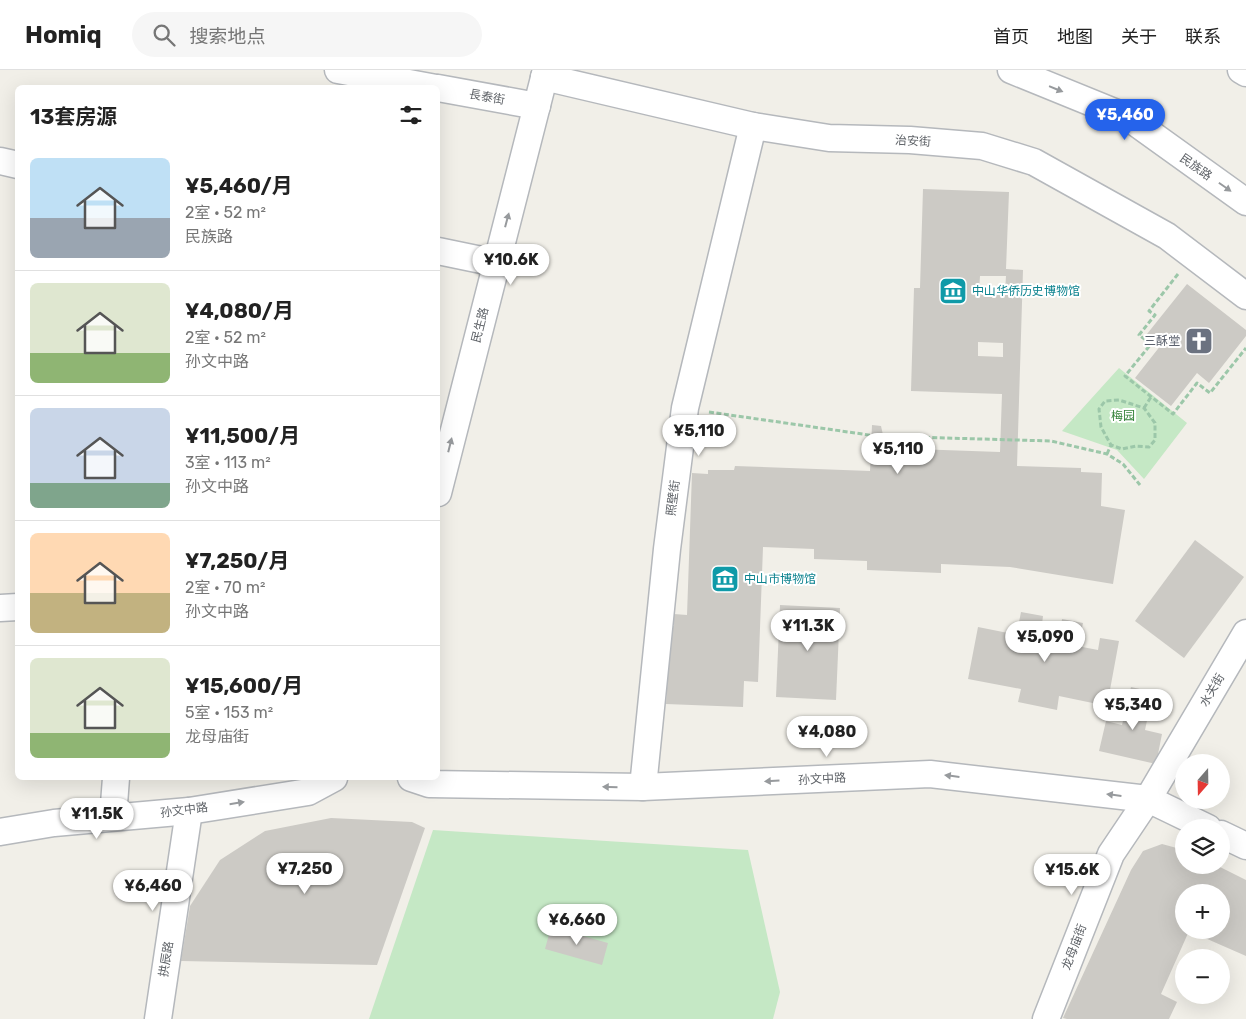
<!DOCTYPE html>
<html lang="zh">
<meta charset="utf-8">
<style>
:root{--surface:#fff;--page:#f6f6f6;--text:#222;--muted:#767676;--line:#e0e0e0;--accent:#2563eb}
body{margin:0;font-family:Rubik,"Noto Sans SC",sans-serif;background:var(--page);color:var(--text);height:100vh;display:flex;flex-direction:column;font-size:19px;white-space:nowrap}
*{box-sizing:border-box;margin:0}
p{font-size:16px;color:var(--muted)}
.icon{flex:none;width:28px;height:28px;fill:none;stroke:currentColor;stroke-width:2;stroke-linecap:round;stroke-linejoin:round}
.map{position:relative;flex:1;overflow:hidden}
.sheet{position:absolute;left:15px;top:15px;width:425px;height:695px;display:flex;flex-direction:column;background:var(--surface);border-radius:8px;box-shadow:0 5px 20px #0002}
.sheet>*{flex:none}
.needle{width:32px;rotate:200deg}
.tools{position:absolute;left:1175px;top:684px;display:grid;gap:10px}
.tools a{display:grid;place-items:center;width:55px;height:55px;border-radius:50%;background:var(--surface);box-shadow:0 5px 20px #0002;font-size:25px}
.price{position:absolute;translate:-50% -42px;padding:0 11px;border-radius:18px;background:#fff;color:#222;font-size:16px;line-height:32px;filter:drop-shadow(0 1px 2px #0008)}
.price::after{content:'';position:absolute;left:50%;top:30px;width:15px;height:11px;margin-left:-8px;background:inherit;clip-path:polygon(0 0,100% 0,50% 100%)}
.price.active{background:var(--accent);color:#fff}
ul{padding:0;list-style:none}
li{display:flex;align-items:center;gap:15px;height:125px;padding:0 15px}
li+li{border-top:1px solid var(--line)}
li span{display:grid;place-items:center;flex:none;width:140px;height:100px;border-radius:8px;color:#555}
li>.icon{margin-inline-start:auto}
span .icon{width:60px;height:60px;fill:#fffc;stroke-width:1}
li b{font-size:21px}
h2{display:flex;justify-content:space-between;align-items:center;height:60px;padding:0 15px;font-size:21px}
header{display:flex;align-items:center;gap:30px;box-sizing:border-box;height:70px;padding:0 25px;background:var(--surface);border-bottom:1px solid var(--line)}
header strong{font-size:24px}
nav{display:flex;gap:28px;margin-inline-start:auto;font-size:18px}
.search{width:350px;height:45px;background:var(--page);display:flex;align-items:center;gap:12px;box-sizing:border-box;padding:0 18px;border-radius:28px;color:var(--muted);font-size:19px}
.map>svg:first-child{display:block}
</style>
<header>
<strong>Homiq</strong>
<div class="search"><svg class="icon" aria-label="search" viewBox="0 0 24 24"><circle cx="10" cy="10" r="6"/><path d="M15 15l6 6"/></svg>搜索地点</div>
<nav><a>首页</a><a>地图</a><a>关于</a><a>联系</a></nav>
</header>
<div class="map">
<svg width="1246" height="949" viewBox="0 0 1246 949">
<rect width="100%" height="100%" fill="#f1efe8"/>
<g fill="#c5e8c5">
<polygon points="1119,298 1187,353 1144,409 1117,380 1062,361"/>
<polygon points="433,760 748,780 780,922 773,949 369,949"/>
</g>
<g fill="#cccac5" fill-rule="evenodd">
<path d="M923,119L1009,122L1006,199L1023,200L1017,396L1081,398V402L1102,403L1101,436L1125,440L1113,514L1010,497L941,494V503L867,500V491L814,489V479L763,477L758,612L744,611L743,637L666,634L671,556H674V544L687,545L692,403L708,404V400H734L735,396L870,401L872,355L881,356L886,378L1000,382L1002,324L911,321L914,218H920ZM980,206H1006L1005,222L979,221ZM978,272L1003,273V287L978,286Z"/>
<polygon points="1187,214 1246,260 1246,266 1209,313 1197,303 1171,336 1135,308 1161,275 1147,264"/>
<polygon points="1195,470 1244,507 1184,588 1135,551"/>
<polygon points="780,535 840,538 836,630 776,627"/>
<polygon points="1021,542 1043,546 1042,554 1061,557 1062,549 1083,553 1080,568 1073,567 1072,575 1098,580 1100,568 1119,571 1107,636 1059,626 1057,640 1018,632 1021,619 968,609 978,557 1023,566 1025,558 1018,557"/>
<polygon points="1131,617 1153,622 1145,660 1162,664 1156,694 1099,681 1106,651 1122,655"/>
<polygon points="331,748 412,752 425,758 377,895 181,891 190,836 220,790 265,761"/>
<path d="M1162,774L1184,780V795H1216L1246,810V886L1189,861L1161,924L1177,932L1169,949H1067L1063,948L1131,800L1143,781ZM1184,822H1221V860H1184Z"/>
<polygon points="551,857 608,873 602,895 545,879"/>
</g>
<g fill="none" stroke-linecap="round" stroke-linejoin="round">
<defs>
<g id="minor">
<polyline points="338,0 436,18"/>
<polyline points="1011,0 1129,48 1246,132"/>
<polyline points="1241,0 1246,3"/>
<polyline points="544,7 753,56 829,68 910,70 982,76 1034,92 1167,166 1246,226"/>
<polyline points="438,18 537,36"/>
<polyline points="0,91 18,95"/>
<polyline points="438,181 496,193"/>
<polyline points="438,423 546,0"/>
<polyline points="0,538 18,537"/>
<polyline points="411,708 429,714 643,717 930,704 1148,729 1208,758"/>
<polyline points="643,717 667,479 685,338 753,56"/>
<polyline points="113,747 116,708"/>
<polyline points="0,762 54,753 189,741 308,722 334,708"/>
<polyline points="1221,764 1246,776"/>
<polyline points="158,949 189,741"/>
<polyline points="1046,949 1111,784 1148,729 1246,563"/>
</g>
</defs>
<use href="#minor" stroke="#b5b8bc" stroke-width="29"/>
<g stroke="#9cc7a9" stroke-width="3" stroke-dasharray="5 2.5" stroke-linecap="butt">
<polyline points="1178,204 1149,241 1155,245 1139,265 1151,274 1125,306 1173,344 1197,313 1210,323 1246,278"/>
<polyline points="1144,338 1151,327"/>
<polyline points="709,342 876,366 1051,371 1107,384 1123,394 1140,415"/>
<polyline points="1107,384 1111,375 1101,357 1099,339 1105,331 1119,330 1144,338 1155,353 1155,370 1149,377 1136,376 1122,379 1111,375"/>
</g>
<use href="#minor" stroke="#fff" stroke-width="26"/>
</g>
<defs><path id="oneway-solid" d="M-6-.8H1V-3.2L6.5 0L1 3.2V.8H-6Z" transform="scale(1.25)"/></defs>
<g fill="#979a9d">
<use href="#oneway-solid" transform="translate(1056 19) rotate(22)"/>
<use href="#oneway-solid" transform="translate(1225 117) rotate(35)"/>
<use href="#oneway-solid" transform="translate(507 150) rotate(-75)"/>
<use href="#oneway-solid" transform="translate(450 375) rotate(-76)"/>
<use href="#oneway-solid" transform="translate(952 706) rotate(-173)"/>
<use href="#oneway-solid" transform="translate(772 711) rotate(177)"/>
<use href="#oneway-solid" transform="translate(610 717) rotate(-179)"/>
<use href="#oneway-solid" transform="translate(1114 725) rotate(-173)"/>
<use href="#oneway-solid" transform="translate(237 733) rotate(-9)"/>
</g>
<defs>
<symbol id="museum-square" viewBox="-11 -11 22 22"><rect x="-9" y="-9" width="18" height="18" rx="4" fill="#0f9aa8" stroke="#fff"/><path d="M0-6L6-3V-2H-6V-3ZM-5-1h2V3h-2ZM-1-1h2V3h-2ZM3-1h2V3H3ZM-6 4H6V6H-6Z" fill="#fff"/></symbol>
<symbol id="church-square" viewBox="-11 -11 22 22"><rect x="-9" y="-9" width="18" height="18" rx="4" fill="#6b7280" stroke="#fff"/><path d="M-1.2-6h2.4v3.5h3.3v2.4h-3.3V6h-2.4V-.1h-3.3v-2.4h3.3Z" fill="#fff"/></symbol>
</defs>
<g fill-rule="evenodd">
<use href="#museum-square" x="937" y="205" width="32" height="32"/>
<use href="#church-square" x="1183" y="255" width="32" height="32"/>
<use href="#museum-square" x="709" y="493" width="32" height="32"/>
</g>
<g text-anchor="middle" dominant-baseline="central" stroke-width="4" stroke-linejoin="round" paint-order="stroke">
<g font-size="12" fill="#5f6368" stroke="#fff">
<text transform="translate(487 27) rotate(10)">長泰街</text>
<text transform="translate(913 71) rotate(3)">治安街</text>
<text transform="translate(1196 97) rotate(35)">民族路</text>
<text transform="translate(480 255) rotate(-76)">民生路</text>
<text transform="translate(673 428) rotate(-83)">照壁街</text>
<text transform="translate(1212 620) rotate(-59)">水关街</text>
<text transform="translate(822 709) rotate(-3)">孙文中路</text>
<text transform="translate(184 740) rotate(-7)">孙文中路</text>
<text transform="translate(1074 877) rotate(-69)">龙母庙街</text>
<text transform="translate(166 889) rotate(-81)">拱辰路</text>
</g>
<g font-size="12" fill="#0d838f" stroke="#fff" text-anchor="start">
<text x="972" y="221">中山华侨历史博物馆</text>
<text x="744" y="509">中山市博物馆</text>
</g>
<g font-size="12" fill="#5b616d" stroke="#fff" text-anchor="end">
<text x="1180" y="271">三酥堂</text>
</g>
<g font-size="12" fill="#348238" stroke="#fff">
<text x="1123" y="346">梅园</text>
</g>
</g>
</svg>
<div class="tools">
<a><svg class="needle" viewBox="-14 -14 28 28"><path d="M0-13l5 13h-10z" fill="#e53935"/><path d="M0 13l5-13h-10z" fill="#767676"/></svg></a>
<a><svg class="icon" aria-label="layers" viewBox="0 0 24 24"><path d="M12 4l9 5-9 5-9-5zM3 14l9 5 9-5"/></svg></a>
<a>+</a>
<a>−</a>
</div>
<b class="price active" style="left:1125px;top:71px">¥5,460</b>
<b class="price" style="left:511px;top:216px">¥10.6K</b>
<b class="price" style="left:699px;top:387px">¥5,110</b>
<b class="price" style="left:898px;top:405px">¥5,110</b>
<b class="price" style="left:808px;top:582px">¥11.3K</b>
<b class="price" style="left:1045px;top:593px">¥5,090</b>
<b class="price" style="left:1133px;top:661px">¥5,340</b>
<b class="price" style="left:827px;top:688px">¥4,080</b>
<b class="price" style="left:97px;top:770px">¥11.5K</b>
<b class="price" style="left:305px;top:825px">¥7,250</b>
<b class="price" style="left:1072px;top:826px">¥15.6K</b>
<b class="price" style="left:153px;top:842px">¥6,460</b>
<b class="price" style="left:577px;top:876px">¥6,660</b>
<section class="sheet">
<h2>13套房源<svg class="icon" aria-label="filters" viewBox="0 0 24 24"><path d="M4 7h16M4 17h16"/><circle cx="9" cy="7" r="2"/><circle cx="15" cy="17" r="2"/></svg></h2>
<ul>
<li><span style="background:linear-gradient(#bfe0f5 60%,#9aa5b1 0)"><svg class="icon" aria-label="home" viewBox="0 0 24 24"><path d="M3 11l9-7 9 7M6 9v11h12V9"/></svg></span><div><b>¥5,460/月</b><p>2室 · 52 m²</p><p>民族路</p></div></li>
<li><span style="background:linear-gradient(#dfe7d0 70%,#8fb573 0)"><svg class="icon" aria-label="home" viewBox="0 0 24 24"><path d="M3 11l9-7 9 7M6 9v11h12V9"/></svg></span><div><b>¥4,080/月</b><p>2室 · 52 m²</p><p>孙文中路</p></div></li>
<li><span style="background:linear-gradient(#c9d6e8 75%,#7fa58c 0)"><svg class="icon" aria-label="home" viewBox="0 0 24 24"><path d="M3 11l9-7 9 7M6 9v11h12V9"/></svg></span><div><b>¥11,500/月</b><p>3室 · 113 m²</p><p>孙文中路</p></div></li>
<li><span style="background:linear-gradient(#ffd9b3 60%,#c2b280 0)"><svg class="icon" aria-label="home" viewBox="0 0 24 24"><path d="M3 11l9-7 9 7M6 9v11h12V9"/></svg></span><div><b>¥7,250/月</b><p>2室 · 70 m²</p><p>孙文中路</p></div></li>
<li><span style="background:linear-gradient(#dfe7d0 75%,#8fb573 0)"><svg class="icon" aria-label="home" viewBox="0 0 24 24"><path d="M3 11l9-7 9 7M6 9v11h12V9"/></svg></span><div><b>¥15,600/月</b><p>5室 · 153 m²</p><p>龙母庙街</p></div></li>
</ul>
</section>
</div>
